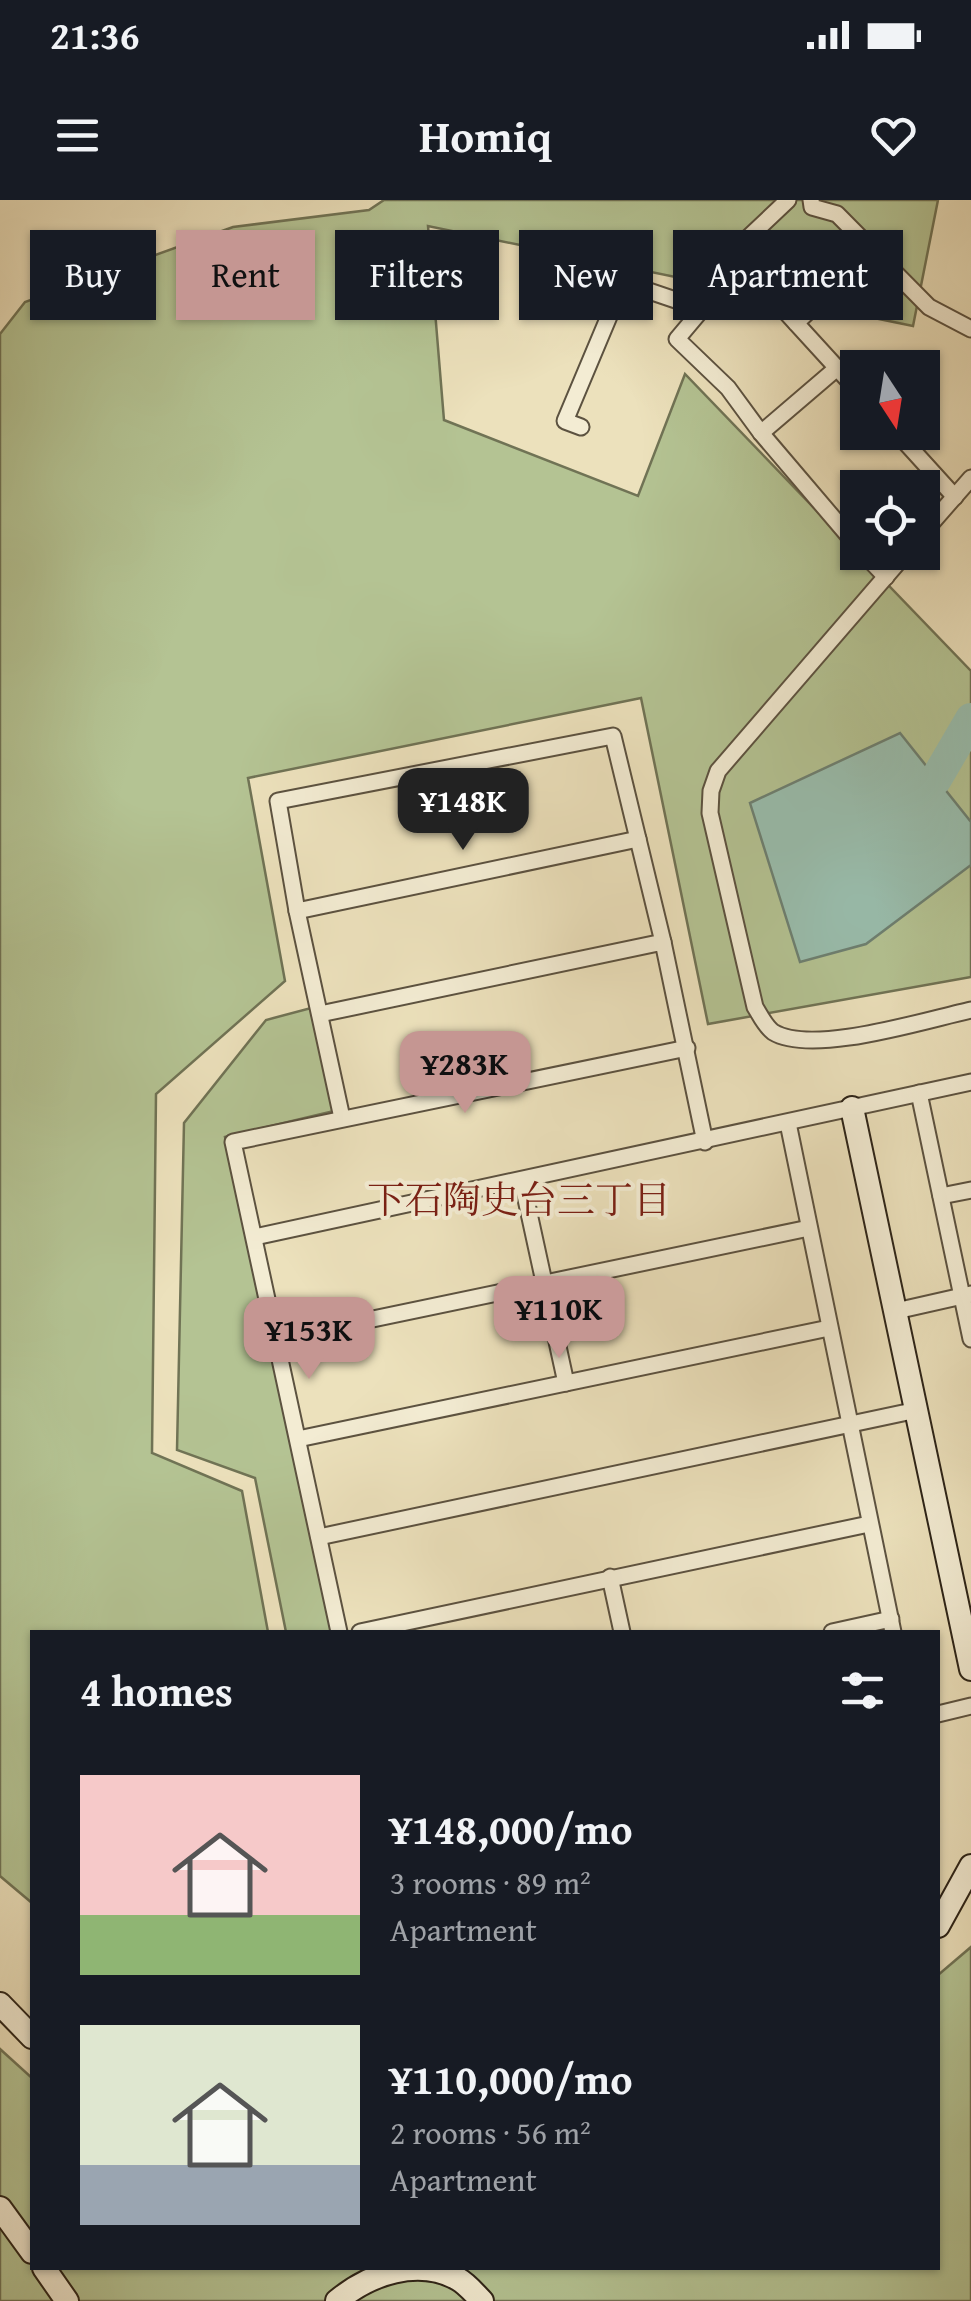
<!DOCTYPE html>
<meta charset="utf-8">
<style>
:root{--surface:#171b24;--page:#242831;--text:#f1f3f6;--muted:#9ea1a6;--accent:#c59692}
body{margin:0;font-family:"Gentium Book Plus","Noto Serif JP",serif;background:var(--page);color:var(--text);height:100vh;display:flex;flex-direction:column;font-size:38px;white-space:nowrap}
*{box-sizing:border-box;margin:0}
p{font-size:32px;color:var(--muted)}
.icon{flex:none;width:55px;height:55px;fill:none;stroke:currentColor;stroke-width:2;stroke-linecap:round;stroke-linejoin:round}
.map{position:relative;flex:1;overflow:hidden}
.drawer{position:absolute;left:30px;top:1430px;width:910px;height:640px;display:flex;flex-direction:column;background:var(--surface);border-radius:0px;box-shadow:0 2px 8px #0004}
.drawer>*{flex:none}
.guide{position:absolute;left:30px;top:30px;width:912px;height:90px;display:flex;gap:20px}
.needle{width:65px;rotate:168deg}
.controls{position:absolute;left:840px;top:150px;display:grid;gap:20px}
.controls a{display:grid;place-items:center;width:100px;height:100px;border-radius:0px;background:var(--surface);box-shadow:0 2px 8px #0004;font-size:50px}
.price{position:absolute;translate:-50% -85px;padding:0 22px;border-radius:20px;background:var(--accent);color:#111;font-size:32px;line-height:65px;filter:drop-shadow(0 2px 5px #0008)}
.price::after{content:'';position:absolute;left:50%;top:60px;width:30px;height:22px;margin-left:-15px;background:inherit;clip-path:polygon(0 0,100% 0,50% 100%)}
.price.on{background:#222;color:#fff}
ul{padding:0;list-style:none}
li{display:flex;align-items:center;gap:30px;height:250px;padding:0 50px}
li span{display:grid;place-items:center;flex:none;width:280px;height:200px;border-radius:0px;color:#555}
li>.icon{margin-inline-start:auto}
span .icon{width:120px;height:120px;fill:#fffc;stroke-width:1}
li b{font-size:42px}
h2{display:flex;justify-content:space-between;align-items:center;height:120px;padding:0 50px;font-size:42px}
.tag{padding:0 35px;border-radius:0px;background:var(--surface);box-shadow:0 2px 8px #0004;font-size:35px;line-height:90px}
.tag.on{background:var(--accent);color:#111}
.status{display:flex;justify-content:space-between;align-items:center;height:70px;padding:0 50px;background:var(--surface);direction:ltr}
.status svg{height:28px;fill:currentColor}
header{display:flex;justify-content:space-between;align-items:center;height:130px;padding:0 50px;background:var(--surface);font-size:45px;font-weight:700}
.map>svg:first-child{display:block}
</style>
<div class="status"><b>21:36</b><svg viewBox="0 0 49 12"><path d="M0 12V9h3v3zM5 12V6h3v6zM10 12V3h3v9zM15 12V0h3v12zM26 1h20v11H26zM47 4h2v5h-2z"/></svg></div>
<header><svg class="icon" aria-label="menu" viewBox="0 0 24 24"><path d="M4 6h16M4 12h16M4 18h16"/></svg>Homiq<svg class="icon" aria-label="heart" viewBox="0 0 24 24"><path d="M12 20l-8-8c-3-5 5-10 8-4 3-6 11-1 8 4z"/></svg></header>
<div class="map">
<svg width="971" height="2101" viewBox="0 0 971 2101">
<rect width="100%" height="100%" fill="#ece1bc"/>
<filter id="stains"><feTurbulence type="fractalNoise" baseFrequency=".002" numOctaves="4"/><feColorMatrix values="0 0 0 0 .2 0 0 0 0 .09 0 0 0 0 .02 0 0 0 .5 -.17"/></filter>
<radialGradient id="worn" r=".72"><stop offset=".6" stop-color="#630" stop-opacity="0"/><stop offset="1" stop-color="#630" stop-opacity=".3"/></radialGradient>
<g fill="#b4c393" stroke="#707355" stroke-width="2.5">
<polygon points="384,0 938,0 913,126 428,26 444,220 638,296 685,174 971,471 971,777 708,824 641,498 248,578 285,781 156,894 152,1253 242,1291 268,1432 32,1432 32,1703 0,1676 0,134 25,102 233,27 369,10"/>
<polygon points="311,808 334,911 225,937 335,1432 286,1432 255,1278 177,1250 184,923 266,820"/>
<polygon points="971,1747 971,2101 0,2101 0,1849 32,1878 32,2068 938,2068 938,1775"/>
</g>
<polygon fill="#99beae" stroke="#6d8072" stroke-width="2.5" points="900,533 971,622 971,665 866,744 800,762 750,603"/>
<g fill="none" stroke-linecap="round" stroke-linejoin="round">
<polyline stroke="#99beae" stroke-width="32" points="936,579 971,519"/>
<defs>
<g id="street">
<polyline points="788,0 732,53 858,191"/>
<polyline points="811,0 812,7 837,14 929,107 971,129"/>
<polyline points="537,53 702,109"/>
<polyline points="741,63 677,139 728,188 761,233 858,347"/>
<polyline points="796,123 830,91 879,57"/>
<polyline points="581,227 565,221 623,83"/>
<polyline points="896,232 955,297"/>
<polyline points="761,233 837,168"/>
<polyline points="922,334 971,278"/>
<polyline points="862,352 886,377"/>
<path d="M907,352L718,571L711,591L710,613L755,807C760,815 765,826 773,832C812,856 925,820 971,810"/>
<polyline points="297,711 638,639"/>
<polyline points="320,814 663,742 705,942"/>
<polyline points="919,893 971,1139"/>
<polyline points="342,918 297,711 278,601 613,536 663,742"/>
<polyline points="788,923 893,1432"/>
<polyline points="522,981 566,1183"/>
<polyline points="941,996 971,990"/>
<polyline points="255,1037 971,882"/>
<polyline points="896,1111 971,1094"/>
<polyline points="277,1139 809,1028"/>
<polyline points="298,1239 829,1128"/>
<polyline points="319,1337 917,1210"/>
<polyline points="610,1377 622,1432"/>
<polyline points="339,1432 233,942 687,848"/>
<polyline points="360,1432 869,1324"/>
<polyline points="832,1432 891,1419"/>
<polyline points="938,1514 971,1506"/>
</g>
<g id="secondary">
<polyline points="852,908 971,1469"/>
<polyline points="938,1726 971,1666"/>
<polyline points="0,1804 32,1837"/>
<polyline points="0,2008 32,2052"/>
<polyline points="44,2068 67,2101"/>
<path d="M337,2101C369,2074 418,2057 458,2079C467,2084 475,2094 482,2101"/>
</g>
</defs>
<use href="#street" stroke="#5c5240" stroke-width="19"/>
<use href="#secondary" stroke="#2c2317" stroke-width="26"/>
<use href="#street" stroke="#f3ecd3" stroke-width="15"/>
<use href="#secondary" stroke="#f3ecd3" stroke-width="22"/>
</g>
<g text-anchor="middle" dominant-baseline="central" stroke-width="8" stroke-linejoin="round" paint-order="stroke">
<g font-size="38" fill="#7a1f14" stroke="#f3ecd3">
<text x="519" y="999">下石陶史台三丁目</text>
</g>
</g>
<rect width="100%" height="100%" filter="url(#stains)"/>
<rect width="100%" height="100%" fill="url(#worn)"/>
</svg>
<div class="controls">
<a><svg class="needle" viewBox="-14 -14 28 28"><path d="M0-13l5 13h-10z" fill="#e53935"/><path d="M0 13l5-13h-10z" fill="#9ea1a6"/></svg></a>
<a><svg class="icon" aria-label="locate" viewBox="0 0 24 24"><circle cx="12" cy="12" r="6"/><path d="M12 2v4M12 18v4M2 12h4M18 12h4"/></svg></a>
</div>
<b class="price on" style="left:463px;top:653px">¥148K</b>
<b class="price" style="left:465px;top:916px">¥283K</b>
<b class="price" style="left:559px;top:1161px">¥110K</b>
<b class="price" style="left:309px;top:1182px">¥153K</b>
<div class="guide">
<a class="tag">Buy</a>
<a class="tag on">Rent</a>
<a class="tag">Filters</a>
<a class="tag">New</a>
<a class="tag">Apartment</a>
</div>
<section class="drawer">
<h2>4 homes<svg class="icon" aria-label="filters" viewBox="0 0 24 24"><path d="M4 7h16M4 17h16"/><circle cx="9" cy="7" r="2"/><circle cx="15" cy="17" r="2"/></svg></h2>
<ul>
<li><span style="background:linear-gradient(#f6c9c9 70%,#8fb573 0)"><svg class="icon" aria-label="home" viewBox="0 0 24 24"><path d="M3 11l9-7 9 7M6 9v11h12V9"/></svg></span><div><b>¥148,000/mo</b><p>3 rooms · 89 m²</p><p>Apartment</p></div></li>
<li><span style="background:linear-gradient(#dfe7d0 70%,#9aa5b1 0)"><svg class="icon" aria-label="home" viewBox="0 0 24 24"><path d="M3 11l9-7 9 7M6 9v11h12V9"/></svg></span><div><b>¥110,000/mo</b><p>2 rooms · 56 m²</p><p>Apartment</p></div></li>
</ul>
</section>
</div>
